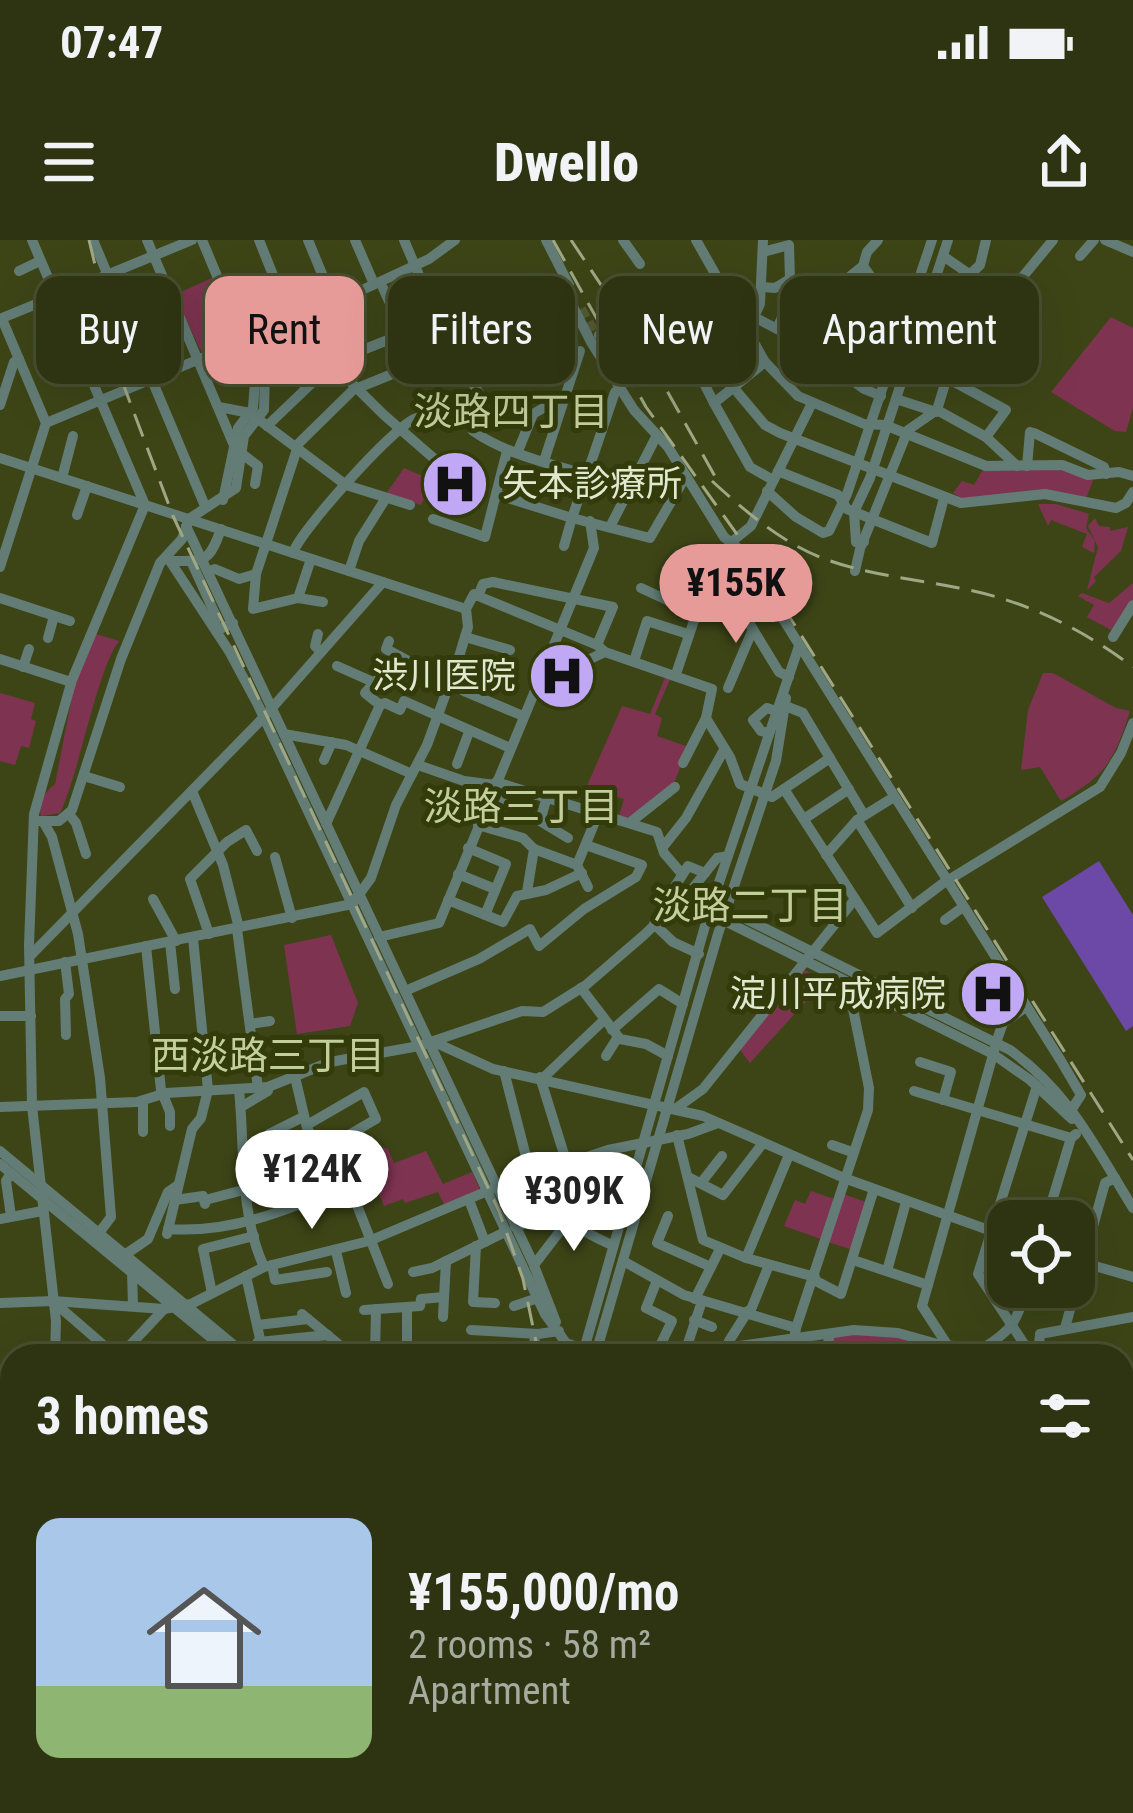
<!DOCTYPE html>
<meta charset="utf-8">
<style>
:root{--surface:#2e3411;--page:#3a3f1f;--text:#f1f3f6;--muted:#a7aa9f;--line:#494f31;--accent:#e69b98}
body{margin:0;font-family:"Roboto Condensed","Noto Sans JP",sans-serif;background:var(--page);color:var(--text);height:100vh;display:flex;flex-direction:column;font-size:45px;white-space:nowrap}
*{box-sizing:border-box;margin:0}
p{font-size:39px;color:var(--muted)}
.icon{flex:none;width:66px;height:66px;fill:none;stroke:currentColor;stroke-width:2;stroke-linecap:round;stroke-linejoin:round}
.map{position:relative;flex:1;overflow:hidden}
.side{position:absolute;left:0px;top:1104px;width:1134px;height:471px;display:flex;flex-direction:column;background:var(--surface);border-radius:36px 36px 0 0;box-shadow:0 12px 48px #0002,0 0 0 3px var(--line)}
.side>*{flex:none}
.banner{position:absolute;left:36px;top:36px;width:1062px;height:108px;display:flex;gap:24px}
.tools{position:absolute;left:987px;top:960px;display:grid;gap:24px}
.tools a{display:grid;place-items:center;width:108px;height:108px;border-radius:24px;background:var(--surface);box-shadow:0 12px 48px #0002,0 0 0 3px var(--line);font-size:60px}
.price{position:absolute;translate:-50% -102px;padding:0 27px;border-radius:42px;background:#fff;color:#222;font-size:39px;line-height:78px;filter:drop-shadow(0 3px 6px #0008)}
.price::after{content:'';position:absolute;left:50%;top:72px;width:36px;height:27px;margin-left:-18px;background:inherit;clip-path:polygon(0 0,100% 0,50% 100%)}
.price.selected{background:var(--accent);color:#111}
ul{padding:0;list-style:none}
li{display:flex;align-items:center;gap:36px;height:300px;padding:0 36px}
li span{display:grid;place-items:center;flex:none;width:336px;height:240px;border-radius:24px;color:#555}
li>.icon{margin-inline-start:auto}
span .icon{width:144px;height:144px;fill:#fffc;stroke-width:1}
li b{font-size:51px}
h2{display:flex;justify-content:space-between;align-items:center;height:144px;padding:0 36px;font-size:51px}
.tag{padding:0 42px;border-radius:24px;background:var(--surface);box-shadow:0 12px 48px #0002,0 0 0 3px var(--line);font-size:42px;line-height:108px}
.tag.selected{background:var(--accent);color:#111}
.status{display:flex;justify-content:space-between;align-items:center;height:84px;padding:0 60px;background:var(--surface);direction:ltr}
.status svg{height:33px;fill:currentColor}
header{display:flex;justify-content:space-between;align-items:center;height:156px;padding:0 36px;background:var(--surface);font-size:54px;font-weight:800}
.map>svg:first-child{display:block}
</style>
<div class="status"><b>07:47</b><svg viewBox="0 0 49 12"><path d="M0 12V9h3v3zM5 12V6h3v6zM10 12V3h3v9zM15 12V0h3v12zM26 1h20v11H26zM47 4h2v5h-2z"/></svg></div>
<header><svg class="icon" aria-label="menu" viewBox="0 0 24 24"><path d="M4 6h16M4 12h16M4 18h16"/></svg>Dwello<svg class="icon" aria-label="share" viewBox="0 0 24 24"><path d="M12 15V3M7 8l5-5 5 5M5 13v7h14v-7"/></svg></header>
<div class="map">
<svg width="1133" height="1573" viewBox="0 0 1133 1573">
<rect width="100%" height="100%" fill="#3d4517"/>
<g fill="#7e3451">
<polygon points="214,37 238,95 236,99 202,113 174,55"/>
<polygon points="1111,77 1133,88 1133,168 1126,192 1115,191 1051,152"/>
<polygon points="404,228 432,240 421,265 386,254"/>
<polygon points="984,228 1056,229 1093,240 1086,259 965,260 953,253 962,241 974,245"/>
<polygon points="1038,264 1056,264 1089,274 1086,288 1095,301 1094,313 1082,307 1087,294 1051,280 1048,286"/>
<polygon points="1095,278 1099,286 1110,287 1110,291 1128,287 1121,311 1094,337 1096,341 1087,350 1098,307 1088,286"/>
<polygon points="1133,343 1133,362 1113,391 1087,377 1094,365 1078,356 1082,353 1109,363"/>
<path d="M96,394L119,401C97,429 80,531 60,573L41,576C37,560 46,552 55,544L74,447Z"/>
<path d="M1043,433H1053L1116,468L1130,471C1114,521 1106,535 1061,561L1040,527L1021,530L1028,470Z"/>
<polygon points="666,435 671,437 655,474 662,478 657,496 689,507 673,545 634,579 619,576 624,559 586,548 622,466 650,474"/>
<polygon points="0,453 35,463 31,479 36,481 29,508 21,506 15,525 0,521"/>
<polygon points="331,695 358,763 350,786 297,794 284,705"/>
<polygon points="802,729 832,743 816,763 810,757 750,823 740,810"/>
<polygon points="381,907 388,909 394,923 426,911 443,944 472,932 480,950 445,966 438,952 405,963 403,959 384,966 377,949 356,953 340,915"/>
<polygon points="811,951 834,959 821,999 784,986 795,960 805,964"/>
<polygon points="843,954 866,962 853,1010 828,1002"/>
<polygon points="869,1093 971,1111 969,1115 958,1111 956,1116 829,1116 833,1096"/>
</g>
<polygon fill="#6c49a6" points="1099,621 1133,675 1133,786 1126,791 1042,657"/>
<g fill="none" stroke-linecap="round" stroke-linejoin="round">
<g stroke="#565d33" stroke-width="10" stroke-dasharray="10 5" stroke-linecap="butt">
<polyline points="581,69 597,97 599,95"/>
<polyline points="632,75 660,57"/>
<polyline points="600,95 627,78"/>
</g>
<g stroke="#637d76" stroke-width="10">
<polyline points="32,0 145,265 72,440 34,574 29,705 32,866 56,1081 55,1116"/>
<polyline points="93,0 205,266"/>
<polyline points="147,0 233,203"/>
<polyline points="202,0 256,129 253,168 238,188 223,260"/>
<polyline points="259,0 293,85 384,175 438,222"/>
<polyline points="308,0 334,63"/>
<polyline points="355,0 374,44"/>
<polyline points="404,0 451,110 479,153"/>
<polyline points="546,0 569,45"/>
<polyline points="623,0 640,24"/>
<polyline points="696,0 765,122 798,156 864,184 885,185 986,226 1062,225 1088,235 1119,232 1133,236"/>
<polyline points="878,0 867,12 863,26 879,48 886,94"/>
<polyline points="1105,0 1133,12"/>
<polyline points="763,12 789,5 790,39"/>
<polyline points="943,16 1004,58"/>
<polyline points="1080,16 1094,0"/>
<polyline points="19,31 40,21"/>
<polyline points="568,44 566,53 591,102 634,170 668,207 724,297 739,309 1061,821 1081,855 1068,875"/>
<polyline points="761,47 775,48 790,39 821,60 863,26"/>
<polyline points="383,48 397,79"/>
<polyline points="835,49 885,84"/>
<polyline points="660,57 714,163"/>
<polyline points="882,65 906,53 936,66 980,25 986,0"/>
<polyline points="754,77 800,101 864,149 881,156"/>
<polyline points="627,78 632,75"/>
<polyline points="0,79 192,0"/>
<polyline points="753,79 760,64 763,0"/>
<polyline points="482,82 511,136"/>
<polyline points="777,88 799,43"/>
<polyline points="599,95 600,95"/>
<polyline points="267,110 307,147"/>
<polyline points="765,122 714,163 750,227 773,240"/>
<polyline points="907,127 949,139 1006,170 986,197"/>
<polyline points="847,136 871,103 892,93"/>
<polyline points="733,147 765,185 780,193 961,263 1045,254 1116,268 1126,263 1133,252"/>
<polyline points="620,149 615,152 572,278 650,298 686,236"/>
<polyline points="896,159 936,172"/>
<polyline points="0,165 14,122 19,119"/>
<polyline points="219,167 250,173 346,245 410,265"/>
<polyline points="937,170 986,197 1017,226"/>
<polyline points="46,183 334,63 429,19 455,0"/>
<polyline points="267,186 335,121 438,80"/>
<path d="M473,191C506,214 548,223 587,235"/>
<polyline points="518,211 533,174 559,159 564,160"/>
<polyline points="241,213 258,226 255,244"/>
<polyline points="0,218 466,369"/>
<polyline points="544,221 580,111"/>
<polyline points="1027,226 1030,192 1034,193 1104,227 1106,234"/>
<polyline points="778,231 838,255 847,269 932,303 944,258"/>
<polyline points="62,238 73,196"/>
<polyline points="767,251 796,277 823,293 829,291 847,254 932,0"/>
<polyline points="498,255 572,278 564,306"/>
<polyline points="77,275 87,246"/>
<polyline points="433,279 485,297 507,211"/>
<polyline points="611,285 657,195"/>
<polyline points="186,286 533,1023 556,1082"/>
<polyline points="864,302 856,302 854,272 870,238 948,0"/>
<path d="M293,313C299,292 392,189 414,179C427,173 447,177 460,182"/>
<polyline points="168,318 229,411 258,465 545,1074 566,1103 596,1114"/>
<polyline points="311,319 298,358 253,369 256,334 299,203 353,150 451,110"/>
<path d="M171,321C205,321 209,323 221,289"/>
<polyline points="191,321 215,374 216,391 233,383"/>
<polyline points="0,327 46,183 2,79"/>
<polyline points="208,331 215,329 239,339 256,334"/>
<polyline points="349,331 359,301 386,258"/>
<polyline points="855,331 860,309 908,190 937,170 951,124 1053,0"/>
<polyline points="718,332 779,432 789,437"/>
<polyline points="641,348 695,373"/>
<polyline points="478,356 597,405 605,412 712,449 706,478 683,523"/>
<polyline points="0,358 70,381"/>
<polyline points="298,358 323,362"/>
<polyline points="318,394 315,406 321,412"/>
<polyline points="465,397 510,410"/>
<polyline points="1113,397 1133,365"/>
<polyline points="48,398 54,376"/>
<polyline points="389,401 386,409 399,416"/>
<polyline points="552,409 588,420 605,412"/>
<polyline points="0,419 71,442"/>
<polyline points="458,420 503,435"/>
<polyline points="634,421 647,381 688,394"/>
<polyline points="337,426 373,442"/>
<polyline points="23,427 29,409"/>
<polyline points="676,434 703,354 710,347 734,300 751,286 812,163"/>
<polyline points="728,448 753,389"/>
<polyline points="380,465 385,463 400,470 404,461 510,508"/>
<polyline points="783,465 803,473 864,575"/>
<polyline points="706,478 730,517 740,544 772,557 830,518"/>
<polyline points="768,493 761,491 753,480 767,468 776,471"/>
<polyline points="284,494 346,505 412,534"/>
<polyline points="324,520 332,502"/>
<polyline points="457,524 469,492"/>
<polyline points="418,525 464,541 495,545"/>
<polyline points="84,536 120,547"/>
<polyline points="496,542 657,592 664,613 682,634"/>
<polyline points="784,549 877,693 942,644 1100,547 1121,513 1133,483"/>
<polyline points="192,551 223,625 239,688"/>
<polyline points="492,552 527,573 533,553"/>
<polyline points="547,557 540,581 568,598"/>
<polyline points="69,574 76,583 86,614"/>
<polyline points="804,579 849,549"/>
<polyline points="857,580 912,668"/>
<polyline points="36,581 59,581 72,570 121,419 160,323 182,299 189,279 236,248 244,196 264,170 266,91"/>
<polyline points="632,581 675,547"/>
<polyline points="44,583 52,597 78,694 100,838 111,977 99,993"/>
<polyline points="326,584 380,465 365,453 399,416 466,452 523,476"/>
<polyline points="478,585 523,598 534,609 527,652"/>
<polyline points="663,607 686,578 724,510"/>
<polyline points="468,608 506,624 485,675"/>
<polyline points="534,609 577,625"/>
<polyline points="826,615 857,580 894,557"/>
<polyline points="275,617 292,678"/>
<polyline points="458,634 495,649"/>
<polyline points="588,647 577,625 599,572"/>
<polyline points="153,659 176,701"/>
<polyline points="448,660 503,682 517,656 546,650 582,633"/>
<polyline points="677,663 672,651 688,626 705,633"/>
<polyline points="945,680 963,667"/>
<path d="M720,681L740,676L1010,810C1070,853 1095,907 1133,968"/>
<polyline points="725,681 993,814 1030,840 1072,879"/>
<polyline points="654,684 673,702 699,714"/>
<polyline points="237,689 258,848"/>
<polyline points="209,694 190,639 227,602 246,590 257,611"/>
<polyline points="379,697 439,683 594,308 590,281"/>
<polyline points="170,702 175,749"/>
<polyline points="146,706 161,850 170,872 170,886"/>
<polyline points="31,715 264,477 383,342"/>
<polyline points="65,722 69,754 65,759 66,795"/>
<polyline points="0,736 352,664 371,638 396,565 427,505 458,420 468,387 466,369 474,354 478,356 483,344 493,342 613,367 597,405"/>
<polyline points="581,748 620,799 646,804 668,816"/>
<polyline points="405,751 479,719 530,689 539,706 584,669 636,637 642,625 586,605"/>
<polyline points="0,776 31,776"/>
<polyline points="250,784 270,781"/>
<polyline points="612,790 659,749 683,764"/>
<polyline points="432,801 493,829 703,876 844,938 1008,997"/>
<polyline points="606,816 618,797"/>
<polyline points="920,822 951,832 943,860"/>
<polyline points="504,831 531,936"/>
<polyline points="295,837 307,888 316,904 338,917 388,1044"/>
<polyline points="540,837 567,924 578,989"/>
<polyline points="543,838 604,780"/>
<path d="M239,850C245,907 239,973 264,1027"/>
<polyline points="914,851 1071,898"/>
<polyline points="143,861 143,892"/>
<polyline points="0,867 137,862 166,853 268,847 330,822 419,806 522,771 543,772 586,745 644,695 693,648 717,618 728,616"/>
<polyline points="241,867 268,851 268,847"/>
<polyline points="675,869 703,849 855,659"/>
<polyline points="307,885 364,852 376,879 325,909"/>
<polyline points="269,894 303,877"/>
<polyline points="677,895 703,1000 746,1018 815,1037"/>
<polyline points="832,905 852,912"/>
<polyline points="0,911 247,1116"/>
<polyline points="0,924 233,1116"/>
<polyline points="11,933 6,941 11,976"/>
<polyline points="688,937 723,955 763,903"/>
<polyline points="701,943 722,916"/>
<polyline points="175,960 203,956 205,964"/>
<polyline points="205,960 286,939"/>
<polyline points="469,960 485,1002"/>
<polyline points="668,976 657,1003 711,1027"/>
<polyline points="0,979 42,971"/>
<polyline points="1046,981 1071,898 1076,894"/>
<path d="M515,987C564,968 569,987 612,1005"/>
<path d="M168,989C233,994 292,968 352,943"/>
<polyline points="167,994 192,889 201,878 208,850 193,698"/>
<polyline points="476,1006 473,1062 495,1063"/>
<polyline points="336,1011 346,1053"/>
<polyline points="126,1014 148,999 168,952 178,945"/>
<polyline points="746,1018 789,915"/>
<polyline points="853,1020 928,1045"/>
<polyline points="1074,1020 1133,1037"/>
<polyline points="625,1022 684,1055 796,1088"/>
<polyline points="272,1025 275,1040 327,1032"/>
<polyline points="534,1025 567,982"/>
<polyline points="887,1031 906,962"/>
<polyline points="132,1032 133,1066"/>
<polyline points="413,1032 432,1028 505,992"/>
<polyline points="246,1036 260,1099 248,1116"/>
<polyline points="814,1040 841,1054 874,949"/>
<polyline points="212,1053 203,1009 254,996"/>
<polyline points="695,1059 720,1009"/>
<polyline points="0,1063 53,1061 164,1069"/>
<polyline points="56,1064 116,1116"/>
<polyline points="514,1066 538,1058"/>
<polyline points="407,1067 407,1116"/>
<polyline points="364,1070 420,1066 421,1059 444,1057"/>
<polyline points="750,1072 769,1025"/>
<polyline points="302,1074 353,1116"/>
<polyline points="443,1077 446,1021"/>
<polyline points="694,1080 712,1087"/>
<polyline points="258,1085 308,1079"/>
<polyline points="1065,1088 1105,943 1115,938"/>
<polyline points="471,1090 538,1094 559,1091"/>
<polyline points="534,1094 536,1113"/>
<polyline points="259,1102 328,1095"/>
<polyline points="948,1106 922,1066 998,797 1003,783 1026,767"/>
<path d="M983,1108C1014,1089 1016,1082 1027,1047"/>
<polyline points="685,1112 702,1061"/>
<polyline points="583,1113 709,672 799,406"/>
<polyline points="120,1116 164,1069 191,1064 264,1027 369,1001 497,947 608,910 688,894 718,883"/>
<polyline points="375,1116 376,1069"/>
<polyline points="595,1116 718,694 776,521 786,458"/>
<polyline points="655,1116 672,1081 646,1068 656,1043"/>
<polyline points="668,1116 854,1090 898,1093 941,1105 983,1108 1011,1116"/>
<polyline points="724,1116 729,1101 748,1071"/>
<polyline points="791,1116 796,1088 868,870 869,848 850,754 853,745"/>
<polyline points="825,1116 830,1094"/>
<polyline points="1032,1116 978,1034 1037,846"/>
<polyline points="1038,1116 1040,1094 1133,1077"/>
<polyline points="1122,1142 1133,1144"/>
<polyline points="1125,1232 1133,1215"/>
<polyline points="1122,1275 1133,1288"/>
<polyline points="1122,1305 1133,1303"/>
<polyline points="0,1306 12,1318"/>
<polyline points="0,1394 12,1389"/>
<polyline points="1122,1398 1133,1375"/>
<polyline points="0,1420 12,1424"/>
<polyline points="1122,1476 1133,1480"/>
<polyline points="0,1486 12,1450"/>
<polyline points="249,1563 259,1573"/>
<polyline points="390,1563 400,1573"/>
<polyline points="600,1563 602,1573"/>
<polyline points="772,1563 784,1573"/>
<polyline points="792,1563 804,1573"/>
<polyline points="909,1563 921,1573"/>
<polyline points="1087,1563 1122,1573"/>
<polyline points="667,1567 677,1573"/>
<polyline points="11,1573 15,1563"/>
<polyline points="457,1573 459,1563"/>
<polyline points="465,1573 467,1563"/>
<polyline points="477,1573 479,1563"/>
<polyline points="487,1573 489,1563"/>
<polyline points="836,1573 837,1563"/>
<polyline points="943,1573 946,1563"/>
<polyline points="1001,1573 1004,1563"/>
<polyline points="1064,1573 1067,1563"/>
</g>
<g stroke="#82b7aa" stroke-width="14">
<polyline points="1122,1374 1133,1376"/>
<polyline points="120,1573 123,1563"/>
</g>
<g stroke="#a0a785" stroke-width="3" stroke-dasharray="24 12" stroke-linecap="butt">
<polyline points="89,0 125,149 173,276 499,971 523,1039 539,1116"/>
<polyline points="553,0 646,167 739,297 1133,920"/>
<polyline points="571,0 643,108 717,240"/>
<path d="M712,241C745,271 783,304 825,319C868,335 915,339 959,348C1024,360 1081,388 1133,427"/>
<polyline points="0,1225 12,1237"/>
<polyline points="0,1260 12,1272"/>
<polyline points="295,1563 305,1573"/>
<polyline points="335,1563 346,1573"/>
<polyline points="360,1563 372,1573"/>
<polyline points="565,1563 565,1573"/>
<polyline points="586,1563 587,1573"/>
</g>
</g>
<defs>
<symbol id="hospital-disc" viewBox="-11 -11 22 22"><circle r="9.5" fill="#c0a8f4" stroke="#333b0b"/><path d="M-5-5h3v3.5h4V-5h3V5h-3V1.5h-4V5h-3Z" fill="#111"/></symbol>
</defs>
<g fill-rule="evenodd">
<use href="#hospital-disc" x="417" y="206" width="76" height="76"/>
<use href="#hospital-disc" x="524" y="398" width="76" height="76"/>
<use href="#hospital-disc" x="955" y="716" width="76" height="76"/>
</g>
<g text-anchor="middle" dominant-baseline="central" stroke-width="10" stroke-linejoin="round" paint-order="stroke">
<g font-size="36" fill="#e2e8cf" stroke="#333b0b" text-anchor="end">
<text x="502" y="244" text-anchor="start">矢本診療所</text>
<text x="516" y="436">渋川医院</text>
<text x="946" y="754">淀川平成病院</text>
</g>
<g font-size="39" fill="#c3ce9c" stroke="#333b0b">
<text x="511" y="172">淡路四丁目</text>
<text x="521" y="567">淡路三丁目</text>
<text x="750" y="666">淡路二丁目</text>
<text x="268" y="816">西淡路三丁目</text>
</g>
</g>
</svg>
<div class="tools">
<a><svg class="icon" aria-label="locate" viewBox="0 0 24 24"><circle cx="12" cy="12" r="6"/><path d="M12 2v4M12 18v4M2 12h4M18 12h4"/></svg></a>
</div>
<b class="price selected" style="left:736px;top:406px">¥155K</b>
<b class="price" style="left:312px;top:992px">¥124K</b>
<b class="price" style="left:574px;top:1014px">¥309K</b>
<div class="banner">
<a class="tag">Buy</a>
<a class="tag selected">Rent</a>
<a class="tag">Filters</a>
<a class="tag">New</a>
<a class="tag">Apartment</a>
</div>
<section class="side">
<h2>3 homes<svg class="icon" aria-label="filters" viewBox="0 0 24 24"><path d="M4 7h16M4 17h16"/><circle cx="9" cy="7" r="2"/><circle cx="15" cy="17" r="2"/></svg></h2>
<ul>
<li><span style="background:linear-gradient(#a9c7e8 70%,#8fb573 0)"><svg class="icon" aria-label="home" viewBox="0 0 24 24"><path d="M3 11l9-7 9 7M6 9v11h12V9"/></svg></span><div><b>¥155,000/mo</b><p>2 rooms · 58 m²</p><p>Apartment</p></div></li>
</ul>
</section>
</div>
